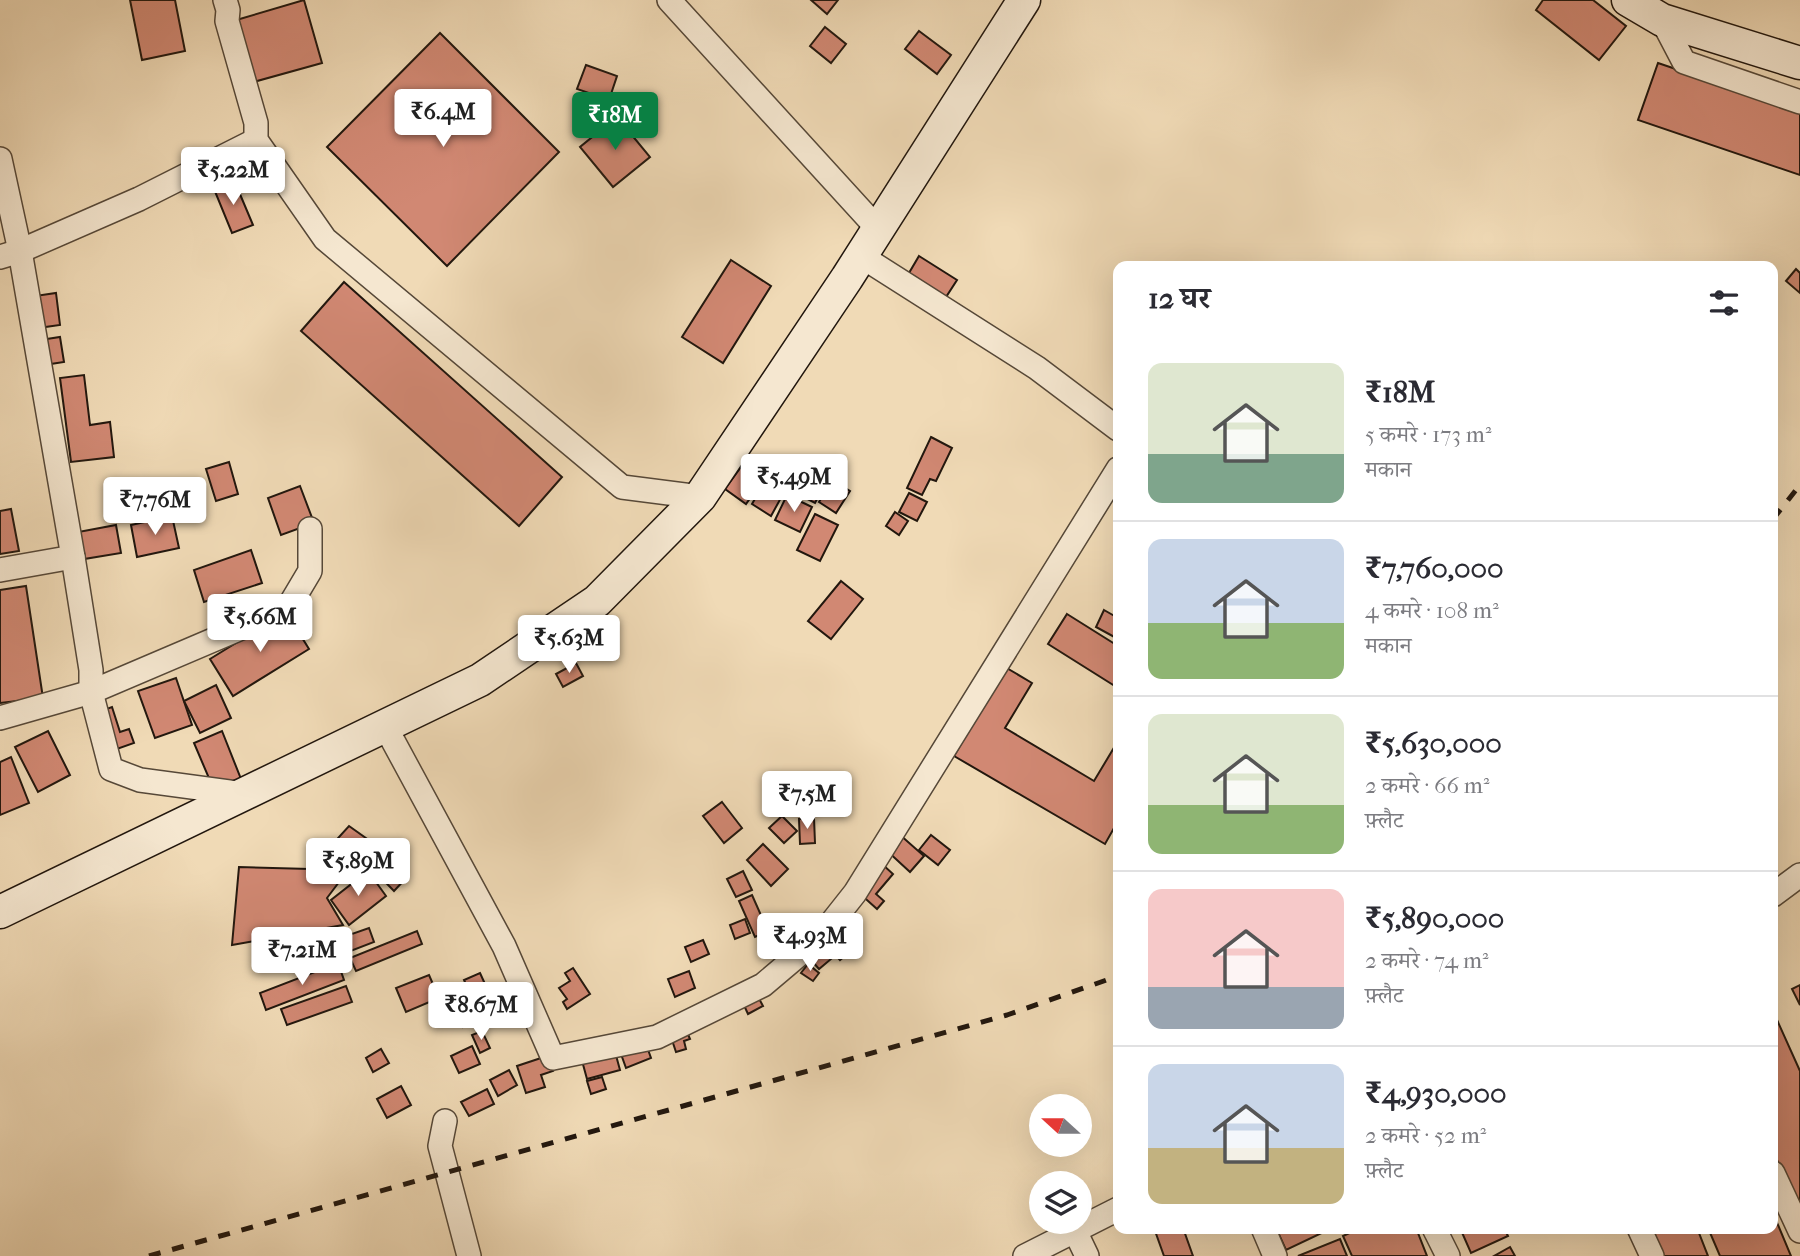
<!DOCTYPE html>
<html lang="hi">
<meta charset="utf-8">
<style>
:root{--surface:#fff;--page:#f7f7f7;--text:#2b2b33;--muted:#7c7c81;--line:#e1e1e2;--accent:#0b8043}
body{margin:0;font-family:"IM FELL French Canon","Noto Serif Devanagari",serif;background:var(--page);color:var(--text);height:100vh;display:flex;flex-direction:column;font-size:26px;white-space:nowrap}
*{box-sizing:border-box;margin:0}
p{font-size:23px;color:var(--muted)}
.icon{flex:none;width:38px;height:38px;fill:none;stroke:currentColor;stroke-width:2;stroke-linecap:round;stroke-linejoin:round}
.map{position:relative;flex:1;overflow:hidden}
.side{position:absolute;left:1113px;top:261px;width:665px;height:973px;display:flex;flex-direction:column;background:var(--surface);border-radius:14px;box-shadow:0 7px 28px #0002}
.side>*{flex:none}
.needle{width:46px;rotate:291deg}
.fabs{position:absolute;left:1029px;top:1094px;display:grid;gap:14px}
.fabs a{display:grid;place-items:center;width:63px;height:63px;border-radius:50%;background:var(--surface);box-shadow:0 7px 28px #0002;font-size:35px}
.price{position:absolute;translate:-50% -60px;padding:0 16px;border-radius:7px;background:#fff;color:#222;font-size:23px;line-height:46px;filter:drop-shadow(0 2px 4px #0008)}
.price::after{content:'';position:absolute;left:50%;top:42px;width:21px;height:16px;margin-left:-10px;background:inherit;clip-path:polygon(0 0,100% 0,50% 100%)}
.price.selected{background:var(--accent);color:#fff}
ul{padding:0;list-style:none}
li{display:flex;align-items:center;gap:21px;height:175px;padding:0 35px}
li+li{border-top:2px solid var(--line)}
li span{display:grid;place-items:center;flex:none;width:196px;height:140px;border-radius:14px;color:#555}
li>.icon{margin-inline-start:auto}
span .icon{width:84px;height:84px;fill:#fffc;stroke-width:1}
li b{font-size:30px}
h2{display:flex;justify-content:space-between;align-items:center;height:84px;padding:0 35px;font-size:30px}
.map>svg:first-child{display:block}
</style>
<div class="map">
<svg width="1800" height="1256" viewBox="0 0 1800 1256">
<rect width="100%" height="100%" fill="#f0dab6"/>
<filter id="stains"><feTurbulence type="fractalNoise" baseFrequency=".00286" numOctaves="4"/><feColorMatrix values="0 0 0 0 .2 0 0 0 0 .09 0 0 0 0 .02 0 0 0 .5 -.17"/></filter>
<radialGradient id="worn" r=".72"><stop offset=".6" stop-color="#630" stop-opacity="0"/><stop offset="1" stop-color="#630" stop-opacity=".3"/></radialGradient>
<g fill="#d18873" stroke="#22170e" stroke-width="2">
<polygon points="130,0 175,0 185,51 142,60"/>
<polygon points="304,0 322,63 250,83 233,21"/>
<polygon points="811,0 838,0 827,14"/>
<polygon points="1543,0 1593,0 1626,26 1599,60 1536,10"/>
<polygon points="825,27 846,44 831,63 810,46"/>
<polygon points="919,31 951,55 937,74 905,49"/>
<polygon points="440,33 559,152 447,266 327,147"/>
<polygon points="1658,63 1800,111 1800,175 1638,120"/>
<polygon points="586,65 617,76 609,100 577,89"/>
<polygon points="617,117 650,157 613,187 580,147"/>
<polygon points="234,180 253,225 232,233 214,189"/>
<polygon points="919,256 957,280 946,297 909,273"/>
<polygon points="731,260 771,286 723,363 682,337"/>
<polygon points="1796,269 1800,273 1800,293 1786,281"/>
<polygon points="344,282 562,477 519,526 301,331"/>
<polygon points="56,293 60,325 38,328 35,296"/>
<polygon points="60,337 64,362 44,365 40,340"/>
<polygon points="84,375 90,425 110,422 114,457 71,462 60,378"/>
<polygon points="931,437 952,448 936,481 930,479 922,495 907,488"/>
<polygon points="229,462 238,494 216,501 206,469"/>
<polygon points="788,465 825,484 815,503 778,484"/>
<polygon points="741,467 762,481 746,504 725,489"/>
<polygon points="833,480 850,491 836,513 819,502"/>
<polygon points="763,485 782,496 771,516 752,504"/>
<polygon points="300,486 314,523 281,535 268,498"/>
<polygon points="909,493 927,502 917,521 899,512"/>
<polygon points="787,495 812,507 800,532 775,520"/>
<polygon points="11,509 19,551 0,554 0,511"/>
<polygon points="895,512 908,521 899,535 886,526"/>
<polygon points="815,514 838,525 820,561 797,550"/>
<polygon points="172,516 179,548 137,557 131,525"/>
<polygon points="116,525 121,553 78,560 73,533"/>
<polygon points="251,550 262,583 204,602 194,570"/>
<polygon points="841,581 863,599 831,639 808,621"/>
<polygon points="26,586 43,698 0,703 0,590"/>
<polygon points="1104,610 1118,618 1118,639 1096,627"/>
<polygon points="286,612 309,649 233,696 210,659"/>
<polygon points="1067,614 1118,646 1118,688 1048,644"/>
<polygon points="576,663 583,676 563,687 556,674"/>
<polygon points="1005,667 1032,683 1005,728 1094,781 1115,746 1118,748 1118,821 1105,844 954,756"/>
<polygon points="176,678 192,725 155,738 138,691"/>
<polygon points="216,685 231,718 200,733 184,701"/>
<polygon points="112,707 120,732 129,729 134,743 114,750 101,711"/>
<polygon points="48,731 70,775 38,792 15,747"/>
<polygon points="222,731 241,779 214,790 194,743"/>
<polygon points="11,757 29,803 0,815 0,762"/>
<polygon points="722,802 742,828 724,843 703,816"/>
<polygon points="782,816 797,831 784,843 769,828"/>
<polygon points="814,818 815,843 800,844 799,819"/>
<polygon points="349,826 370,841 327,898 343,925 232,945 239,867 310,869"/>
<polygon points="899,834 924,856 910,872 885,849"/>
<polygon points="931,835 950,850 938,865 919,850"/>
<polygon points="763,844 788,869 771,886 747,860"/>
<polygon points="378,846 408,876 394,891 364,860"/>
<polygon points="882,864 893,874 876,894 884,901 877,909 858,892"/>
<polygon points="368,871 386,896 349,925 331,900"/>
<polygon points="743,871 752,890 736,897 727,879"/>
<polygon points="752,895 768,931 755,937 739,901"/>
<polygon points="745,919 750,933 735,939 730,925"/>
<polygon points="835,926 843,936 825,952 831,959 819,969 805,953"/>
<polygon points="369,928 374,942 348,952 343,937"/>
<polygon points="417,931 422,944 356,971 350,958"/>
<polygon points="843,938 853,949 840,960 831,950"/>
<polygon points="703,940 709,954 691,962 685,947"/>
<polygon points="338,963 344,980 266,1010 260,993"/>
<polygon points="808,964 819,973 813,981 801,973"/>
<polygon points="573,968 590,994 567,1009 563,1002 567,999 559,988 570,981 565,973"/>
<polygon points="689,971 695,988 675,997 668,979"/>
<polygon points="480,973 490,995 474,1002 464,980"/>
<polygon points="429,975 439,998 406,1012 396,988"/>
<polygon points="1800,985 1800,1005 1792,989"/>
<polygon points="346,986 352,1002 287,1025 281,1009"/>
<polygon points="756,993 763,1006 748,1014 742,1001"/>
<polygon points="472,1001 478,1022 463,1027 457,1006"/>
<polygon points="1773,1011 1800,1071 1800,1212 1773,1151"/>
<polygon points="482,1031 490,1048 480,1053 472,1035"/>
<polygon points="687,1032 690,1039 684,1041 686,1049 676,1052 671,1037"/>
<polygon points="646,1044 651,1058 626,1068 621,1054"/>
<polygon points="472,1046 480,1064 459,1073 451,1056"/>
<polygon points="614,1048 620,1070 587,1079 581,1057"/>
<polygon points="381,1049 389,1063 373,1072 366,1058"/>
<polygon points="547,1056 553,1071 541,1075 545,1087 526,1093 517,1066"/>
<polygon points="509,1070 517,1085 498,1096 490,1080"/>
<polygon points="602,1077 606,1089 591,1094 587,1081"/>
<polygon points="401,1086 411,1105 387,1118 377,1099"/>
<polygon points="487,1089 494,1104 469,1116 461,1102"/>
<polygon points="1773,1213 1791,1256 1720,1256 1708,1228 1773,1228"/>
<polygon points="1154,1228 1183,1228 1193,1256 1164,1256"/>
<polygon points="1276,1228 1325,1228 1326,1231 1286,1250"/>
<polygon points="1360,1228 1416,1228 1427,1256 1352,1256 1343,1236"/>
<polygon points="1460,1228 1504,1228 1508,1236 1471,1253"/>
<polygon points="1645,1228 1697,1228 1708,1256 1658,1256"/>
<polygon points="1340,1239 1347,1256 1298,1256"/>
<polygon points="1510,1247 1515,1256 1494,1256"/>
</g>
<g fill="none" stroke-linecap="round" stroke-linejoin="round">
<defs>
<g id="street">
<polyline points="225,0 228,10 227,21 256,123 256,140 325,239 622,487 700,497"/>
<polyline points="669,0 878,229"/>
<polyline points="1662,20 1684,62 1800,102"/>
<polyline points="0,159 20,251 73,557 91,670 91,692 111,769 140,780 244,794"/>
<polyline points="861,256 1037,368 1118,429"/>
<polyline points="0,257 20,251 139,199 256,140"/>
<polyline points="0,570 73,557"/>
<polyline points="0,718 91,692 288,608 310,571 310,529"/>
<polyline points="385,726 504,946 553,1058 657,1037 763,985 821,936 855,893 1118,469"/>
<polyline points="1773,895 1800,875"/>
<polyline points="445,1121 440,1146 469,1256"/>
<polyline points="1773,1173 1800,1231"/>
<polyline points="1263,1228 1275,1256"/>
<polyline points="1434,1228 1448,1256"/>
<polyline points="1639,1228 1652,1256"/>
<polyline points="1075,1231 1087,1256"/>
<polyline points="1025,1256 1118,1209"/>
</g>
<g id="secondary">
<polyline points="1628,0 1662,20 1800,63"/>
<polyline points="0,912 480,680 597,601 700,497 847,278 1024,0"/>
</g>
</defs>
<use href="#street" stroke="#564838" stroke-width="26"/>
<use href="#secondary" stroke="#22170e" stroke-width="35"/>
<use href="#street" stroke="#f5e7d0" stroke-width="23"/>
<use href="#secondary" stroke="#f5e7d0" stroke-width="32"/>
<g stroke="#22170e" stroke-width="5" stroke-dasharray="12 12" stroke-linecap="butt">
<polyline points="1773,519 1800,485"/>
<polyline points="149,1256 1007,1015 1118,976"/>
</g>
</g>
<rect width="100%" height="100%" filter="url(#stains)"/>
<rect width="100%" height="100%" fill="url(#worn)"/>
</svg>
<div class="fabs">
<a><svg class="needle" viewBox="-14 -14 28 28"><path d="M0-13l5 13h-10z" fill="#e53935"/><path d="M0 13l5-13h-10z" fill="#7c7c81"/></svg></a>
<a><svg class="icon" aria-label="layers" viewBox="0 0 24 24"><path d="M12 4l9 5-9 5-9-5zM3 14l9 5 9-5"/></svg></a>
</div>
<b class="price" style="left:443px;top:149px">₹6.4M</b>
<b class="price selected" style="left:615px;top:152px">₹18M</b>
<b class="price" style="left:233px;top:207px">₹5.22M</b>
<b class="price" style="left:794px;top:514px">₹5.49M</b>
<b class="price" style="left:155px;top:537px">₹7.76M</b>
<b class="price" style="left:260px;top:654px">₹5.66M</b>
<b class="price" style="left:569px;top:675px">₹5.63M</b>
<b class="price" style="left:807px;top:831px">₹7.5M</b>
<b class="price" style="left:358px;top:898px">₹5.89M</b>
<b class="price" style="left:810px;top:973px">₹4.93M</b>
<b class="price" style="left:302px;top:987px">₹7.21M</b>
<b class="price" style="left:481px;top:1042px">₹8.67M</b>
<section class="side">
<h2>12 घर<svg class="icon" aria-label="filters" viewBox="0 0 24 24"><path d="M4 7h16M4 17h16"/><circle cx="9" cy="7" r="2"/><circle cx="15" cy="17" r="2"/></svg></h2>
<ul>
<li><span style="background:linear-gradient(#dfe7d0 65%,#7fa58c 0)"><svg class="icon" aria-label="home" viewBox="0 0 24 24"><path d="M3 11l9-7 9 7M6 9v11h12V9"/></svg></span><div><b>₹18M</b><p>5 कमरे · 173 m²</p><p>मकान</p></div></li>
<li><span style="background:linear-gradient(#c9d6e8 60%,#8fb573 0)"><svg class="icon" aria-label="home" viewBox="0 0 24 24"><path d="M3 11l9-7 9 7M6 9v11h12V9"/></svg></span><div><b>₹7,760,000</b><p>4 कमरे · 108 m²</p><p>मकान</p></div></li>
<li><span style="background:linear-gradient(#dfe7d0 65%,#8fb573 0)"><svg class="icon" aria-label="home" viewBox="0 0 24 24"><path d="M3 11l9-7 9 7M6 9v11h12V9"/></svg></span><div><b>₹5,630,000</b><p>2 कमरे · 66 m²</p><p>फ़्लैट</p></div></li>
<li><span style="background:linear-gradient(#f6c9c9 70%,#9aa5b1 0)"><svg class="icon" aria-label="home" viewBox="0 0 24 24"><path d="M3 11l9-7 9 7M6 9v11h12V9"/></svg></span><div><b>₹5,890,000</b><p>2 कमरे · 74 m²</p><p>फ़्लैट</p></div></li>
<li><span style="background:linear-gradient(#c9d6e8 60%,#c2b280 0)"><svg class="icon" aria-label="home" viewBox="0 0 24 24"><path d="M3 11l9-7 9 7M6 9v11h12V9"/></svg></span><div><b>₹4,930,000</b><p>2 कमरे · 52 m²</p><p>फ़्लैट</p></div></li>
</ul>
</section>
</div>
